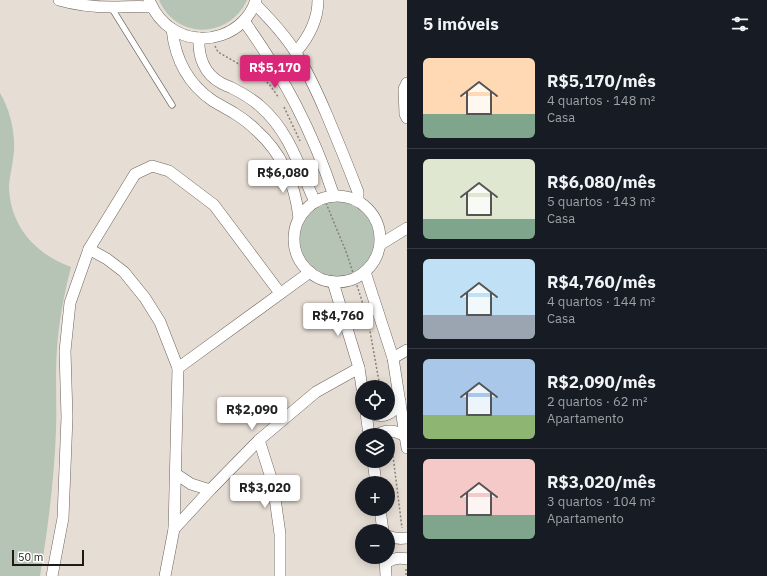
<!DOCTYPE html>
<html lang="pt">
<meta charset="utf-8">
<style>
:root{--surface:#171b24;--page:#20242c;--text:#f1f3f6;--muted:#9ea1a6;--line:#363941;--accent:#db2777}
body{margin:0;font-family:"IBM Plex Sans",sans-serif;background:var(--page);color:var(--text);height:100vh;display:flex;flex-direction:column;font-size:15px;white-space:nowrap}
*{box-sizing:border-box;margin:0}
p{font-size:13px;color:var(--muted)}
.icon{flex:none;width:22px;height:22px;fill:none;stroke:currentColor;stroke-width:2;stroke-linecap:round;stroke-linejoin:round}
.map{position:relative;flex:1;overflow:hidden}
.panel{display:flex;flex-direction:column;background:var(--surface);width:360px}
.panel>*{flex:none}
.controls{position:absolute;left:355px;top:380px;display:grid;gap:8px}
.controls a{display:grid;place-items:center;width:40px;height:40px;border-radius:50%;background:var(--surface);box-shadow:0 2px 10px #0003;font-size:20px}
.scale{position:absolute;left:12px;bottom:10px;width:72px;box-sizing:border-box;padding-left:4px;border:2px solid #1d1a17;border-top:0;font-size:11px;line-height:14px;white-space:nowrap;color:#1d1a17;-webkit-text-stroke:3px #fff;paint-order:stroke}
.price{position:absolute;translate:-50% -34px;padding:0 9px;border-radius:4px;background:#fff;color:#222;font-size:13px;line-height:26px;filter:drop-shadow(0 1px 2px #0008)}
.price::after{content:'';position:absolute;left:50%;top:24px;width:12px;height:9px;margin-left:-6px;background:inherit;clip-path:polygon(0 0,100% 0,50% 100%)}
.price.on{background:var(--accent);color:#fff}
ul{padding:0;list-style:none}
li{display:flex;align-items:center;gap:12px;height:100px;padding:0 16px}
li+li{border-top:1px solid var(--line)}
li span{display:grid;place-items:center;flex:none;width:112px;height:80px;border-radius:6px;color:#555}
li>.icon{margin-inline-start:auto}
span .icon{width:48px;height:48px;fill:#fffc;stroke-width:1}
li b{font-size:17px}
h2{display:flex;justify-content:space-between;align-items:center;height:48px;padding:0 16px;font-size:17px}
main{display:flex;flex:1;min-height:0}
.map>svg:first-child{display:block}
</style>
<main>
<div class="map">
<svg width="407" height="576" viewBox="0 0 407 576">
<rect width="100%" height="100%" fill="#e6ddd4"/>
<g fill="#b5c4b5">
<path d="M159,0H247C229,39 176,40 159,0Z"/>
<path d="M0,93C10,110 15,131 14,151C13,163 10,174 9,185C9,225 35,254 71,267C64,294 59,321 57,348C55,376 57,403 56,431C54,480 48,528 40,576H0Z"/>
<circle cx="337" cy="239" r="37"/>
</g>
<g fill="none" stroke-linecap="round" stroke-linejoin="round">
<defs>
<polyline id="lane" points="111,7 172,105"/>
<g id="street">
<path d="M59,0C76,5 94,7 112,7C125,7 139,6 152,7"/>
<path d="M149,0C154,12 161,22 172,29C202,49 245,35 256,0"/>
<path d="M255,4C270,19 285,35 296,53C308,72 317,92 326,113C337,139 348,166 358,192V201"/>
<path d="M244,21C284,77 312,130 334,196"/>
<path d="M172,29C175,58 188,84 213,101C220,105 227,109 234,113C242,118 249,123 256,130C282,153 295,184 299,218"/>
<path d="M199,38C198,56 204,74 221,83C224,85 228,86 232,88C242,93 252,99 260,106C290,132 299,167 315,202"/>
<path d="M296,52C309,37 318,20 318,0"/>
<polyline points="407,83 404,89 405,114 407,118"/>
<circle cx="337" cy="239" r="43"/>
<polyline points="381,244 407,228"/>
<polyline points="89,249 107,259 124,272 145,298 160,322 178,368 174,529 165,576"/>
<polyline points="365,272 393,358 407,448"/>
<polyline points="333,282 359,368 362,388"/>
<polyline points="393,358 407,350"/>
<polyline points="178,368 310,272"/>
<polyline points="366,413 369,435"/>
<path d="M370,413C383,419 394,414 400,401"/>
<path d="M377,435C386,429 395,430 405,436"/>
<polyline points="259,440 273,484 280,534 280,576"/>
<polyline points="373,461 376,483"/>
<polyline points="176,474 191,484 210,490"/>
<polyline points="380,509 383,531"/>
<polyline points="174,529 210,490 259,440 316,392 359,368"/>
<path d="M388,536C395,539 400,539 407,538"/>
<polyline points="385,557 386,576"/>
<path d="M386,563C393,558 399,557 407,559"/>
<polyline points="52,576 63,518 67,417 65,351 70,303 89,249 135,174 152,166 169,171 214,205 280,293"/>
</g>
</defs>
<use href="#lane" stroke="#6c645c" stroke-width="7"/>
<use href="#street" stroke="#6c645c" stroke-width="12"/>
<g stroke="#87817b" stroke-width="1.5" stroke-dasharray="2 2" stroke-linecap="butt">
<polyline points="215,46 218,52 256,74 269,84 279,98"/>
<polyline points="284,107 300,141"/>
<polyline points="326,203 347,254 368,320 380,387"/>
<polyline points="391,440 402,528"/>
<polyline points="406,569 406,576"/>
</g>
<use href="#lane" stroke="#fff" stroke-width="5.5"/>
<use href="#street" stroke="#fff" stroke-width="11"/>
</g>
</svg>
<div class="controls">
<a><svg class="icon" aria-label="locate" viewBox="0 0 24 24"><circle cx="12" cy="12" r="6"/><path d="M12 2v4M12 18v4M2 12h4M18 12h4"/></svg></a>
<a><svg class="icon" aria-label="layers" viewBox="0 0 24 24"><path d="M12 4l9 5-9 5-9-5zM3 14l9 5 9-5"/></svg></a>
<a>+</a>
<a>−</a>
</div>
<div class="scale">50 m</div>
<b class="price on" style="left:275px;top:89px">R$5,170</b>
<b class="price" style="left:283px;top:194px">R$6,080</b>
<b class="price" style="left:338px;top:337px">R$4,760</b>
<b class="price" style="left:252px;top:431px">R$2,090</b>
<b class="price" style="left:265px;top:509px">R$3,020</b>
</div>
<section class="panel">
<h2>5 imóveis<svg class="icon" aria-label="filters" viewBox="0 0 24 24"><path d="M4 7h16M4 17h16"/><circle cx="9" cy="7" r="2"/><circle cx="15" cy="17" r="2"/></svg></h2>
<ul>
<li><span style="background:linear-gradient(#ffd9b3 70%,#7fa58c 0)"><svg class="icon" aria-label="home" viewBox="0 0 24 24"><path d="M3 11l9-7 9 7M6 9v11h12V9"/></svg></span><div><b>R$5,170/mês</b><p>4 quartos · 148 m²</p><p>Casa</p></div></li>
<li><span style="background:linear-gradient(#dfe7d0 75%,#7fa58c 0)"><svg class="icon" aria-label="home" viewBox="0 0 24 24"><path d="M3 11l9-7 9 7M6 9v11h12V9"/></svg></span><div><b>R$6,080/mês</b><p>5 quartos · 143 m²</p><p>Casa</p></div></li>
<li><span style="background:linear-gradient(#bfe0f5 70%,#9aa5b1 0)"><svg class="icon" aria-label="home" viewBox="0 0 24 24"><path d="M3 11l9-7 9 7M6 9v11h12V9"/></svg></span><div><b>R$4,760/mês</b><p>4 quartos · 144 m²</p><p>Casa</p></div></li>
<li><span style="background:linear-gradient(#a9c7e8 70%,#8fb573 0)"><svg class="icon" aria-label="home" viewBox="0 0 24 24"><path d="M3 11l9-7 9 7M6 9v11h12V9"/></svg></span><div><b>R$2,090/mês</b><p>2 quartos · 62 m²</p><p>Apartamento</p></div></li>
<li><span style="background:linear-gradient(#f6c9c9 70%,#7fa58c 0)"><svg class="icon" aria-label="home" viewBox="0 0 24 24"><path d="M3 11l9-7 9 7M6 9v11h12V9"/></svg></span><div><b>R$3,020/mês</b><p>3 quartos · 104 m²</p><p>Apartamento</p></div></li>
</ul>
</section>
</main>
